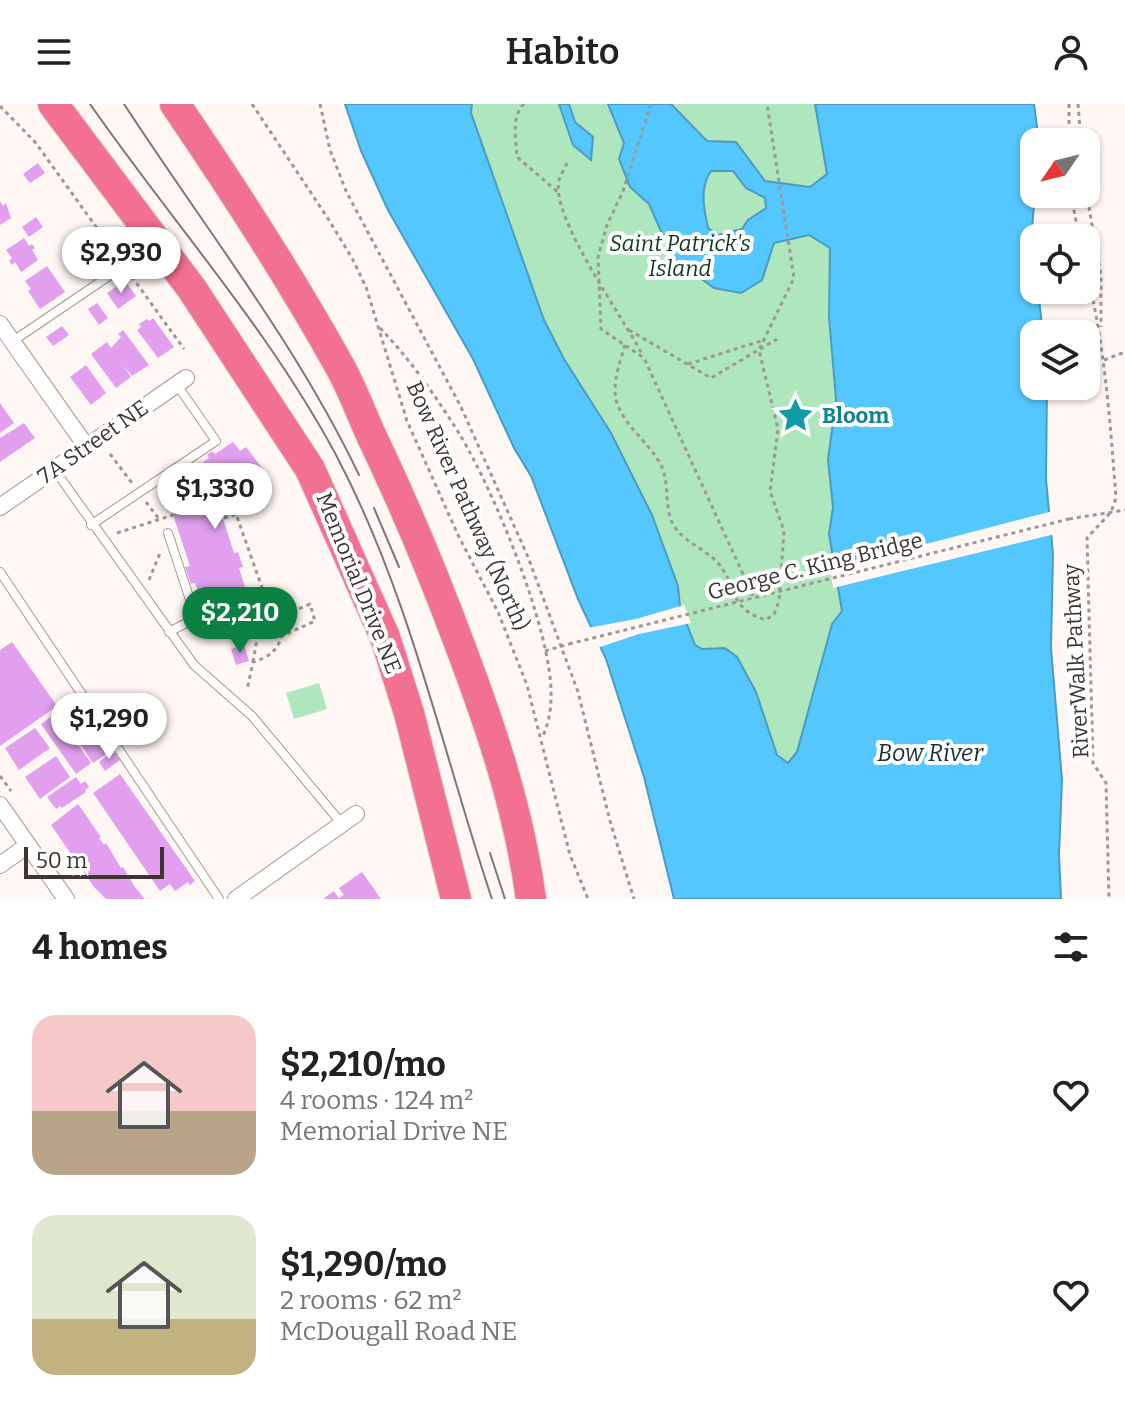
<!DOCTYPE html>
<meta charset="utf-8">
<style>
:root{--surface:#fff;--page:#f6f6f6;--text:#222;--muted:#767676;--accent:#0b8043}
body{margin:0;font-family:Bitter,serif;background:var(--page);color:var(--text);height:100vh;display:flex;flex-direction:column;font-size:30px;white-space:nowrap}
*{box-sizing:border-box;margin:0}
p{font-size:26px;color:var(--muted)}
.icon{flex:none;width:44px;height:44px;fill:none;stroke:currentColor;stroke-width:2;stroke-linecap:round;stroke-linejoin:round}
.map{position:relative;height:795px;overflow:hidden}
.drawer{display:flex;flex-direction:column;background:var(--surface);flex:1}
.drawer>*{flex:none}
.needle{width:52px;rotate:235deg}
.tools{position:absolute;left:1020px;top:24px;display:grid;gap:16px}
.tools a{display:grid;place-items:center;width:80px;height:80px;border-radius:16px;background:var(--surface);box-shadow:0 2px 6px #0004;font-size:40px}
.scale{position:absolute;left:24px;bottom:20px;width:140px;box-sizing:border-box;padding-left:8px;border:4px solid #3c3531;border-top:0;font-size:22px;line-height:28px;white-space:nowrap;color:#3c3531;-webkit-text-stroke:6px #fff;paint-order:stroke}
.price{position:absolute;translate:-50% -68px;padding:0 18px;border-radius:28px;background:#fff;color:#222;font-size:26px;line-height:52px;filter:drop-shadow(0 2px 4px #0008)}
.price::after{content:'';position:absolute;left:50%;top:48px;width:24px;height:18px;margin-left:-12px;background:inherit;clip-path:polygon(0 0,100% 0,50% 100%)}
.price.on{background:var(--accent);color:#fff}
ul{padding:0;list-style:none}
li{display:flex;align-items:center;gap:24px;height:200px;padding:0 32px}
li span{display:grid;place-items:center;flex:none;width:224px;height:160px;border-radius:24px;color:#555}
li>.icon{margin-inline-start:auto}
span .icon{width:96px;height:96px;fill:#fffc;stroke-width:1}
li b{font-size:34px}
h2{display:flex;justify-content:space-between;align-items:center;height:96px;padding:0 32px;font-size:34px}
header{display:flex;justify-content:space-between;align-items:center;height:104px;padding:0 32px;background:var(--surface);font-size:36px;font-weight:600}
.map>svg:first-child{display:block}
</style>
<header><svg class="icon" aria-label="menu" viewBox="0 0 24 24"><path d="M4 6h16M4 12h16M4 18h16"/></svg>Habito<svg class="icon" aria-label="person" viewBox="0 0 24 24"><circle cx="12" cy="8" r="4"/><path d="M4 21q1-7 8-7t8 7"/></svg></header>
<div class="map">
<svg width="1125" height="795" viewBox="0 0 1125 795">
<rect width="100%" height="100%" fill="#fff7f3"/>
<g fill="#aee6bd">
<polygon points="472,0 815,0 827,59 830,143 829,213 836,295 828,356 833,403 829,430 842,507 831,520 797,648 788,659 777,651 756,588 725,544 702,545 695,541 680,503 678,482 652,411 611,329 564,255 544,216 471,9"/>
<polygon points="319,579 327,605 294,615 286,589"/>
</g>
<g fill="#53c7fe" stroke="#4c9bc0" stroke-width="2" fill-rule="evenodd">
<path d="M345,0H472L471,9L544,216L564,255L611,329L652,411L678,482L680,503L695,541L702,545L725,544L737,553L756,588L777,651L788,659L797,648L832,520L842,507L829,430L833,403L828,356L836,295L829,213L830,144L809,131L774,139L762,176L741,189L714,184L673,154L649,100L630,83L619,55L624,39L608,0H671L707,37L736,38L765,77L810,83L827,70L815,0H1034L1039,38H1034L1035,90L1031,136L1034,186H1038L1043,230H1034V282H1047L1046,375L1053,450L1051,544L1062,676L1059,750L1061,795H674L644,673L606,555L578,495L531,372L514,344L473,255L388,106L361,47ZM711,67H733L746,84L765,94L766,104L748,116L742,125L718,131L708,124C704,105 699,84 711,67Z"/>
<polygon points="559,0 569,0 575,18 593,33 591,56 573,41"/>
</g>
<g fill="#fff7f3">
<polygon points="1053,407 1055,430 833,484 830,465"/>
<polygon points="684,501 691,519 639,530 597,544 587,524 636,515"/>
</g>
<g fill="#e19fee">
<polygon points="38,59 45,69 30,79 23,70"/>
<polygon points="0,97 3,102 6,99 11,114 0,121"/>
<polygon points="36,113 43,123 29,133 22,123"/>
<polygon points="24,134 29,142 32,140 35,144 32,146 38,156 21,168 15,158 12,161 9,157 12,154 6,146"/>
<polygon points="103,142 115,159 99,170 86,152"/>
<polygon points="47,162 65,188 40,205 28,187 31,185 25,177"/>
<polygon points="125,177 136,192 118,205 107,189"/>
<polygon points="97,199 108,214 99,221 88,205"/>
<polygon points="153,214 174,243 158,254 137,226 141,223 139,220 147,215 149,217"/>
<polygon points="62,222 69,231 53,242 46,233"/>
<polygon points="123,226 149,261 132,272 123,261 131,273 116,284 91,250 107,238 111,244 121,233 118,230"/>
<polygon points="86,261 106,289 91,301 70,273"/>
<polygon points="0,299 14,319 0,329"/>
<polygon points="24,319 35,334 0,358 0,334"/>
<polygon points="233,338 240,347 246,343 266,369 219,402 234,449 238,448 243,463 239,464 251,502 240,506 242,513 210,525 195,479 191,480 185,463 190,462 171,405 184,401 170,382 209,354 207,351 212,347 215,350"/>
<polygon points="12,538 57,602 0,642 0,546"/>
<polygon points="244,541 249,557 236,561 231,545"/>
<polygon points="72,597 88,618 72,629 57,607"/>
<polygon points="56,609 91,659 76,670 41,620"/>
<polygon points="35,624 50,644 19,666 5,644"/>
<polygon points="94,627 109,648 93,659 78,637"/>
<polygon points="113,647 120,656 105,667 99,658"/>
<polygon points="56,652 70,673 40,695 25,673"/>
<polygon points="120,670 195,777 190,781 188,778 175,787 170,780 160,787 93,689"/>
<polygon points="76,673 81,680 85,677 89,683 85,686 86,688 62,704 60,702 56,705 47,693"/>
<polygon points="78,700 101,733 99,734 104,741 106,739 121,764 123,763 134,782 145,795 106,795 94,783 51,721"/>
<polygon points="362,768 381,795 323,795 334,787 339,794 344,791 339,784"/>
</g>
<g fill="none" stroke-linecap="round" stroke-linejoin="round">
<defs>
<g id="lane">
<polyline points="13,237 109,172"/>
<polyline points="54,365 194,561 252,612 342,720"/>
<polyline points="91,421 216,337 177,281"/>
<polyline points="168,429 196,514 169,528"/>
<polyline points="0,468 219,795"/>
</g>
<g id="street">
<polyline points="0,220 86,342"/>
<polyline points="0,403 186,274"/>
<polyline points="0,701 66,795"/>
<polyline points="0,761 28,741"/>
<polyline points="236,795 356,710"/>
</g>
<g id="highway">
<polyline points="53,0 192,185 310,365 385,533 409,609 456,795"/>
<path d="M175,0C233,85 289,171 339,261C352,284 361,309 372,333C404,400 433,469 459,539C491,623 519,706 531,795"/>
</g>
</defs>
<use href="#lane" stroke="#a9998f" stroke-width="10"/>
<use href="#street" stroke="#a9998f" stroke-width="18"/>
<use href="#highway" stroke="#d8d7d6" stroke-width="32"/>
<g stroke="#9f9793" stroke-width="3" stroke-dasharray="4 4" stroke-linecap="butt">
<polyline points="252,0 327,113 352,154 366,183 407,317 458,431 498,508 527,581 570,751 588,795"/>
<polyline points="320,0 330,46 346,87 461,303 528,453 578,588 610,717 634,795"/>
<path d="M524,0C511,12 516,36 517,53L559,89"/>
<polyline points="651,0 623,87 607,121 598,153 601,225 644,254 753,492"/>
<polyline points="1069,0 1069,38"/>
<polyline points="1078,0 1081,38"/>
<polyline points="0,2 35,38 184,245"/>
<path d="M567,59C565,64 561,70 559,76C550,113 623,213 642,250"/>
<polyline points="1086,87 1101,171 1101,223"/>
<polyline points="1071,90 1079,134"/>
<path d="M1086,165C1105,241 1110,317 1116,394L1111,408L1087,434L1093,659L1106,679L1109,795"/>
<path d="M380,224C410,255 437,294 460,331C494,387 553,529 551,593C551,608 548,621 542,634"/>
<polyline points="629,226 711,274 777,235"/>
<path d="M625,241C620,259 610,283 618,302C627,324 650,340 661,361C669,377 665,399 671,416C679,436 702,443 716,457C738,479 726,504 766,516L774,510L779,497L784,427L770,387L778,325L759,246L794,174L767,0"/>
<polyline points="1104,256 1125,248"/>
<polyline points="688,260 764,236"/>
<polyline points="110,350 132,379"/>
<polyline points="146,398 159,415"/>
<path d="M224,414L236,410L270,506L294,507L310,500L315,517L282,532C276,548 269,553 253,558L247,586"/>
<polyline points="1069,415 1125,406"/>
<polyline points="117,429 173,411"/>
<polyline points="149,476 160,449"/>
<polyline points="545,547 569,540"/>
<polyline points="253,558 264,495"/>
<polyline points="0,672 11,687"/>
</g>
<use href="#lane" stroke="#fff" stroke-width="8"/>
<use href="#street" stroke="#fff" stroke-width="16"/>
<use href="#highway" stroke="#f27090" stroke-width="30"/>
<g stroke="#7e7773" stroke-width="2">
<path d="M90,0C172,118 268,224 336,351C410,491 442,646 492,795"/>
<path d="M124,0C204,123 296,239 359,371"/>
<polyline points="374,404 399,463"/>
<polyline points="490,749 505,795"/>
</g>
<polyline stroke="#9f9793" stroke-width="3" stroke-dasharray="4 4" stroke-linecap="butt" points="569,540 1069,415"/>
</g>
<defs>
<symbol id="sight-bare" viewBox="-9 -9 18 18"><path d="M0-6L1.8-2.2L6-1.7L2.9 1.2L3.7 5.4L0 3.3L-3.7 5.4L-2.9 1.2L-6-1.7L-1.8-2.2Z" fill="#0f9aa8" stroke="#fff" stroke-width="2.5" paint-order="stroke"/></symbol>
</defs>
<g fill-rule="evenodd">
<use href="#sight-bare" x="770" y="286" width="51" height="51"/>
</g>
<g text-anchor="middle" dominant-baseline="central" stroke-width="8" stroke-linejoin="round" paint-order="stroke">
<g font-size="22" font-style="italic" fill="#10381f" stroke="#fff">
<text x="680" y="139">Saint Patrick's<tspan x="680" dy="25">Island</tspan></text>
</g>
<g font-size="22" font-weight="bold" fill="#0d838f" stroke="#fff" text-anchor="start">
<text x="822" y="311">Bloom</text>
</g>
<g font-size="22" fill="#3c3531" stroke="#fff">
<text transform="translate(93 338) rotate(-35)">7A Street NE</text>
<text transform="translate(468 402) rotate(66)">Bow River Pathway (North)</text>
<text transform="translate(815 462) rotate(-14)">George C. King Bridge</text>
<text transform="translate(359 479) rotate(68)">Memorial Drive NE</text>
<text transform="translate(1076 557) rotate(-93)">RiverWalk Pathway</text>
</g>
<g font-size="24" font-style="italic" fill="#1b2f39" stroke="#fff">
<text x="930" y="649">Bow River</text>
</g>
</g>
</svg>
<div class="tools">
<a><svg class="needle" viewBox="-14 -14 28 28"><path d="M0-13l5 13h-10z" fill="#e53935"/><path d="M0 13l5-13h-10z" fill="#767676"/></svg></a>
<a><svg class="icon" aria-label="locate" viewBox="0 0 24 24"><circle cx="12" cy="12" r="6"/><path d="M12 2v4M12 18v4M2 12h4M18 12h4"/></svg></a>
<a><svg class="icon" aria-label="layers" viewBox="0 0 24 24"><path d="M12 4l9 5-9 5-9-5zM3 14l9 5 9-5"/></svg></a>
</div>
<div class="scale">50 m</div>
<b class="price" style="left:121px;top:191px">$2,930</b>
<b class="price" style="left:215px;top:427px">$1,330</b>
<b class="price on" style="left:240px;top:551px">$2,210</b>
<b class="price" style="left:109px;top:657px">$1,290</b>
</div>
<section class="drawer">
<h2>4 homes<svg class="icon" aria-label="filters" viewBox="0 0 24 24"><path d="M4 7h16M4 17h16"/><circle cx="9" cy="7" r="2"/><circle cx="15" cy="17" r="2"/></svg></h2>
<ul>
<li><span style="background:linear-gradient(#f6c9c9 60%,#b9a48a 0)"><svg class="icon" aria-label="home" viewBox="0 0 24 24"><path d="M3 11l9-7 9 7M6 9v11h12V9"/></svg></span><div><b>$2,210/mo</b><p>4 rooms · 124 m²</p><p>Memorial Drive NE</p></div><svg class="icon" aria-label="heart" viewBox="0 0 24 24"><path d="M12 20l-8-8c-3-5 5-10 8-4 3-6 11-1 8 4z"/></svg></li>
<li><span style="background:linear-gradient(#dfe7d0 65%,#c2b280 0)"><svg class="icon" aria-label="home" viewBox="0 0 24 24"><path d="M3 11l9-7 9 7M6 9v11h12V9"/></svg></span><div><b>$1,290/mo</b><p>2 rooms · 62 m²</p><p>McDougall Road NE</p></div><svg class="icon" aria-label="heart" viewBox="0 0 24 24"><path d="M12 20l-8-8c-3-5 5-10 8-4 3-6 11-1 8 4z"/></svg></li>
</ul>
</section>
